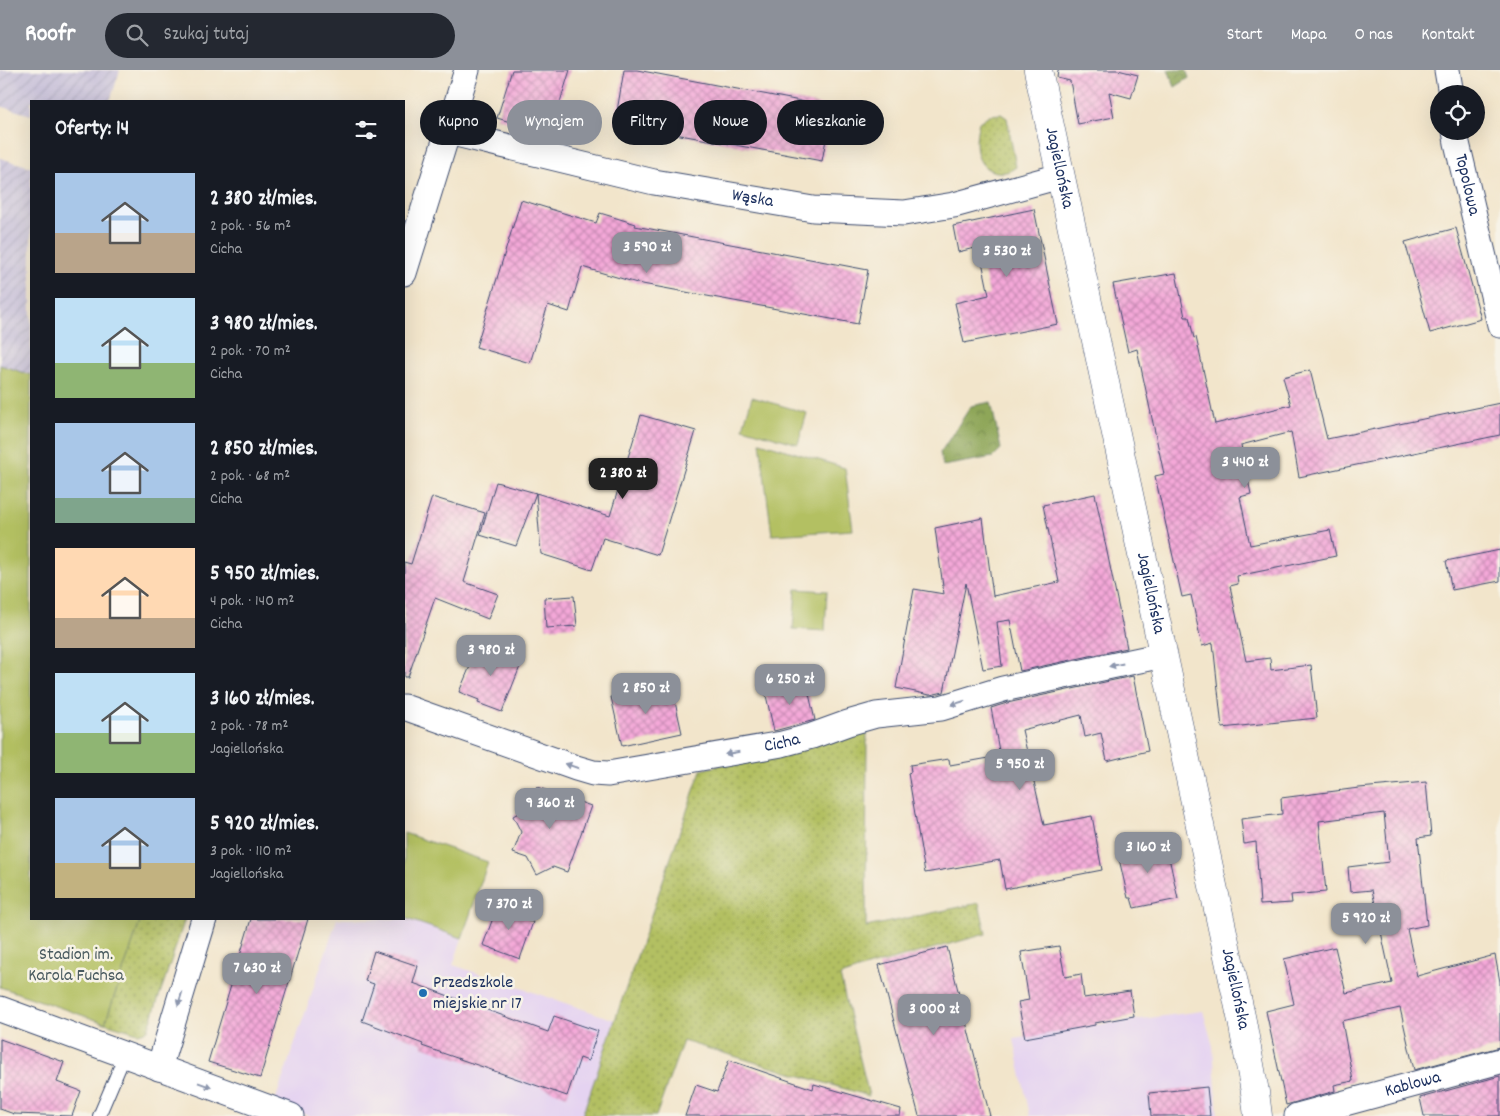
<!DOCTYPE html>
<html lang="pl">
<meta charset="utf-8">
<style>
:root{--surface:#171b24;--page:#242831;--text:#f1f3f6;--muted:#9ea1a6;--accent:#8c9099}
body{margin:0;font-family:Dekko,sans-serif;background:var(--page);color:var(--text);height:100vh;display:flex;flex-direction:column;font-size:19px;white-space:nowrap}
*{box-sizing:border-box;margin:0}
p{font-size:16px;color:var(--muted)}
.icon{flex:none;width:28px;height:28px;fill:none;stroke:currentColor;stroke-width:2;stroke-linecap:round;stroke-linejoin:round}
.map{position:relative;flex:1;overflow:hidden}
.sheet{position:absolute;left:30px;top:30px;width:375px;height:820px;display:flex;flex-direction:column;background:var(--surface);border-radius:0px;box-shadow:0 5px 20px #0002}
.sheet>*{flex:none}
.hud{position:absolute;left:420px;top:30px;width:475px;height:45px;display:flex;gap:10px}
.fabs{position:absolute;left:1430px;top:15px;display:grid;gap:10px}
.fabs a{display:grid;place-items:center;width:55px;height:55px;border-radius:50%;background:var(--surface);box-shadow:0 5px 20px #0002;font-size:25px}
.price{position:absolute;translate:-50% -42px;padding:0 11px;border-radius:10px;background:var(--accent);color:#fff;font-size:16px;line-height:32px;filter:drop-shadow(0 1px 2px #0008)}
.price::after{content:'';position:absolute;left:50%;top:30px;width:15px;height:11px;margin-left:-8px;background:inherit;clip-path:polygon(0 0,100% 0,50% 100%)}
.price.active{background:#222;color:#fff}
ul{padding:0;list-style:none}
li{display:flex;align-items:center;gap:15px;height:125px;padding:0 25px}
li span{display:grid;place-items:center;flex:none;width:140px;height:100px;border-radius:0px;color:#555}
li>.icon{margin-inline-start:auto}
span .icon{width:60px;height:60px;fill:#fffc;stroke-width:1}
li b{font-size:21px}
h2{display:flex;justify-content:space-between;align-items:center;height:60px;padding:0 25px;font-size:21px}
.chip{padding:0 18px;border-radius:22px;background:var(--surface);box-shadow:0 5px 20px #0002;font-size:18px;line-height:45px}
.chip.active{background:var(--accent);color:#fff}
header{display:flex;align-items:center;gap:30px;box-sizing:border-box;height:70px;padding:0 25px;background:var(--accent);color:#fff}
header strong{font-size:24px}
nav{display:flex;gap:28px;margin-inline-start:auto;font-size:18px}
.search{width:350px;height:45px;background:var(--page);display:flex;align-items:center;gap:12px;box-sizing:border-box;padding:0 18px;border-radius:28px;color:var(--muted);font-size:19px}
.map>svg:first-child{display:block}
</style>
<header>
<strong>Roofr</strong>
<div class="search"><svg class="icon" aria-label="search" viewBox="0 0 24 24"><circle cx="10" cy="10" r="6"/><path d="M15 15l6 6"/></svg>Szukaj tutaj</div>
<nav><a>Start</a><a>Mapa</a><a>O nas</a><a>Kontakt</a></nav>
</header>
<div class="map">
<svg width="1500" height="1046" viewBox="0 0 1500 1046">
<defs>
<pattern id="industrial-furrows" width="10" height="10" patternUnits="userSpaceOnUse" patternTransform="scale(1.25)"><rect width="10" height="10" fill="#c7c0d9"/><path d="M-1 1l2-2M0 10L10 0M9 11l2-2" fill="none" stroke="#aaa5bd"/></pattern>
<pattern id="grass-dots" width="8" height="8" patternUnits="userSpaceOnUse" patternTransform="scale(1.25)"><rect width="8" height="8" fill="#b3c062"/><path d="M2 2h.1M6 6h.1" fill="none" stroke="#919c54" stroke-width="1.8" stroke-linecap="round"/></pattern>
<pattern id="forest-crowns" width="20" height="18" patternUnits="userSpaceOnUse" patternTransform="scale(1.25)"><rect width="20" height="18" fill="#8ea658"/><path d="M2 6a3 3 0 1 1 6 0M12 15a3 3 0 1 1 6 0" fill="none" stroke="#73884c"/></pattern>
<pattern id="building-cross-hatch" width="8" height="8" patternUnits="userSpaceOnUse" patternTransform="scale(1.25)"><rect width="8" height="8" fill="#f4a8d8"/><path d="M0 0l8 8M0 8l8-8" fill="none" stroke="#c589b2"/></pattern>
</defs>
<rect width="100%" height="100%" fill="#f7f3e8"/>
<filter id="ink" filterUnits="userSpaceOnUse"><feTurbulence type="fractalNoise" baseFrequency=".02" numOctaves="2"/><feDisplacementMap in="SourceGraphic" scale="10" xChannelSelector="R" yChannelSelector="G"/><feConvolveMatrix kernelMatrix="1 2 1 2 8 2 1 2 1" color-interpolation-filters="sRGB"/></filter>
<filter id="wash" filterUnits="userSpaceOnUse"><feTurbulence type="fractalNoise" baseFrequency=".0096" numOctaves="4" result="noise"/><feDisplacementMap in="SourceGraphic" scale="20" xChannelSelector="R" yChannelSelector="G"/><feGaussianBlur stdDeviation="1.12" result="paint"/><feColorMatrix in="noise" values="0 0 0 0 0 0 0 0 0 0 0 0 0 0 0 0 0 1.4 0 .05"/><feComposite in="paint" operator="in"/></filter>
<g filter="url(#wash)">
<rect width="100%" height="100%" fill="#f2e5cb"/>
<g fill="#e5d3f1">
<polygon points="404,763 488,792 453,895 615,950 582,1046 309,1046 274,1034 337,849 404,849"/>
<polygon points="1203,941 1213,976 1218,1046 1030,1046 1014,969 1095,955"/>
</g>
<g fill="url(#industrial-furrows)">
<polygon points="0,0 120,0 110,31 31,31 31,45 0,36"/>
<polygon points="0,88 31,97 31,305 0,295"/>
</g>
<g fill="url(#grass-dots)" stroke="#677860">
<path d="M1001,44L1007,48L1016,97C1009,102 1005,103 997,102C973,99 974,70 979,52L989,45Z"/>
<polygon points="867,658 866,857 979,833 986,864 873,895 840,906 869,1026 683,971 656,1046 582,1046 701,700"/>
<polygon points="141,849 185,849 148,960 138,963 105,953"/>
</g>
<g fill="url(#forest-crowns)" stroke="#546a5b">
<polygon points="1168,0 1186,0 1189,8 1175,17"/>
<polygon points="991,332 1001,379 993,387 943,396 940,383 971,336"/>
</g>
<g fill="#b3c062" stroke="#677860">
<polygon points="0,295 31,305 31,849 141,849 105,953 0,917"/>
<polygon points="752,327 807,343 798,374 743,358"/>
<polygon points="760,372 845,398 853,460 772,465"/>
<polygon points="796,519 827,521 825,561 793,559"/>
<polygon points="404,763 488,792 462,868 404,848"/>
</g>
<g id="blocks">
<g fill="url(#building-cross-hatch)">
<polygon points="512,0 570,0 550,64 497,48"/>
<polygon points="624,0 637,0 832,37 822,91 615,53"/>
<polygon points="1058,0 1118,0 1138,5 1131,28 1109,22 1114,47 1078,54 1070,11 1057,8"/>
<polygon points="521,130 596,153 600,143 636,154 635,156 868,200 858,254 637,213 582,197 569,242 548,235 530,293 476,277"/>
<polygon points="1034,139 1058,254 964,273 955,233 989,225 979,177 958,182 953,156"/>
<polygon points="1456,158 1481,249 1430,263 1405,172"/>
<polygon points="1176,203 1185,247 1189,247 1194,268 1196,267 1215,354 1291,335 1283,307 1310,300 1327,369 1500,333 1500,365 1299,407 1291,362 1241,375 1251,424 1240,427 1250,475 1330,460 1336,486 1237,506 1238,514 1230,516 1246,591 1270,588 1271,600 1311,595 1317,648 1222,658 1213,573 1202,576 1191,525 1182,527 1155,406 1164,404 1137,279 1128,282 1113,214"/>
<polygon points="641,345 696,361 658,485 603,468 592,500 541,484 536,423 610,446"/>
<polygon points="496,412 536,423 516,476 480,465"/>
<polygon points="1095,424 1127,578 1020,601 1010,550 997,552 1002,596 983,599 966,513 944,622 930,625 896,618 914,519 944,524 935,458 983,448 993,526 1059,512 1043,435"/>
<polygon points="432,427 485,443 464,512 498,524 488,549 435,528 408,607 404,607 404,492 411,494"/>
<polygon points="1500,480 1500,511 1452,520 1446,491"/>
<polygon points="574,526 577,556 546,558 544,528"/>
<polygon points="480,573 523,589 502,642 478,633 479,630 459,622"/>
<polygon points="1133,606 1148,681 1107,691 1101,663 1085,667 1081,645 1022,660 1044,755 1092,746 1102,800 1005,819 1000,790 925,803 908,703 911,702 910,695 949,689 950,695 1000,686 991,638 1007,633"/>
<polygon points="806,611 815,650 774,661 765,621"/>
<polygon points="671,614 682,663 622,676 611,627"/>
<polygon points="1426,712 1431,766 1418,768 1427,855 1407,859 1417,906 1495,885 1500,912 1500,977 1414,1000 1400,938 1342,951 1353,1011 1334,1015 1335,1021 1286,1035 1266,941 1294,934 1284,889 1335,877 1346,923 1392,913 1372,820 1350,822 1348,797 1389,792 1384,743 1319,751 1326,822 1291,825 1292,833 1260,835 1256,772 1244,774 1241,749 1282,744 1281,728 1359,718"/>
<polygon points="537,717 591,736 567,802 553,797 537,805 528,788 513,783 521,762 513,746 529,737"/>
<polygon points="1165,769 1178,829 1134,838 1131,828 1128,828 1117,780"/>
<polygon points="504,834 531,843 528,851 533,852 520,889 483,875 496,840 501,842"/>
<polygon points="251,849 308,849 260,1008 208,992"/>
<polygon points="1059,876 1065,907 1081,904 1084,928 1130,921 1134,946 1095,953 1095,955 1025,968 1018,932 1029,930 1021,882"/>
<polygon points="947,877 981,1011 990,1046 919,1046 879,895"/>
<polygon points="374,881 418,896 413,913 548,962 554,946 598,961 588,991 580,988 567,1026 422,976 423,974 362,951 374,914 365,911"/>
<polygon points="0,969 64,992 57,1012 81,1021 72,1046 14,1044 0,1039"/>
<polygon points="729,990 813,1019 814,1014 901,1039 900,1046 685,1046 696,1015 717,1022"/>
<polygon points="1500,1006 1500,1046 1424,1046 1420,1028"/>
<polygon points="1207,1017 1210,1046 1151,1046 1149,1023"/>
</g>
</g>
</g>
<g filter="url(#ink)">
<use href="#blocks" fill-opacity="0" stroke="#3b4a6e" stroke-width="1"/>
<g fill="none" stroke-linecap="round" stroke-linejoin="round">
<defs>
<polyline id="service" points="99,1046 125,985"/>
<g id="minor">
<polyline points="1447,0 1451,24"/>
<path id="s1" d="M1455,61L1457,73L1500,255"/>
<path id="s2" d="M448,62L654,112L813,139L904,143L954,135L1060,106"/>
<polyline points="404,203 467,0"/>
<path id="s3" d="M404,637L576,698L593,703L608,704L782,674L812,666L848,653L876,645L941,638L1003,619L1163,585"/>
<polyline points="0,939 291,1046"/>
<polyline points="159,998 204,849"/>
<path id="s4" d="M1297,1046L1500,991"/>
</g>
<g id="tertiary">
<path id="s5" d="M1038,0L1242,951L1255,1022L1258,1046"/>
</g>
</defs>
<use href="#service" stroke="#3b4a6e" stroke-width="14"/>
<use href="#minor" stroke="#3b4a6e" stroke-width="27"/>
<use href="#tertiary" stroke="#3b4a6e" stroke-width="29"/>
<use href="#service" stroke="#fff" stroke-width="12"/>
<use href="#minor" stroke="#fff" stroke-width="25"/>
<use href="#tertiary" stroke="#fff" stroke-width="28"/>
</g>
<defs><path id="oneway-solid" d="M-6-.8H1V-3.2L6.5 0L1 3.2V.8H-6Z" transform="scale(1.25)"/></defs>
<g fill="#8d97ae">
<use href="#oneway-solid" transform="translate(1116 595) rotate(168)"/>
<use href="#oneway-solid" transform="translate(958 633) rotate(162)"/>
<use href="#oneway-solid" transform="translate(732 683) rotate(170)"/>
<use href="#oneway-solid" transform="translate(572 696) rotate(-161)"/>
<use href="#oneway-solid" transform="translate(180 929) rotate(107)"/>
<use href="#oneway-solid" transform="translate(205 1015) rotate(20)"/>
</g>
</g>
<circle fill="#1f6fb2" stroke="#f7f3e8" stroke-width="2" cx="423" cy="923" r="5"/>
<g text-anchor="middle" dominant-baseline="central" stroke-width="5" stroke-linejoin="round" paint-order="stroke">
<g font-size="18" fill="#1b2f5e" stroke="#f7f3e8">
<text stroke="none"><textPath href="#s5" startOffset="100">Jagiellońska</textPath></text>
<text stroke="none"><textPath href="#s1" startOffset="55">Topolowa</textPath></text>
<text stroke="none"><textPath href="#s2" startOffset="312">Wąska</textPath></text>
<text stroke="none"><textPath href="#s5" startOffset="535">Jagiellońska</textPath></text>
<text stroke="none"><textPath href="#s3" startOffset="392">Cicha</textPath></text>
<text stroke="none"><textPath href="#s5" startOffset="940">Jagiellońska</textPath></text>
<text stroke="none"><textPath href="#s4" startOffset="120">Kablowa</textPath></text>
</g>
<g font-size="18" fill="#495a5f" stroke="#f7f3e8">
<text x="76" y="885">Stadion im.<tspan x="76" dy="21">Karola Fuchsa</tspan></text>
</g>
<g font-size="18" fill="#1b2f5e" stroke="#f7f3e8" text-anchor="start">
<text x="433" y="913">Przedszkole<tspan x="433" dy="21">miejskie nr 17</tspan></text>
</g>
</g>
</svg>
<div class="fabs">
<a><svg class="icon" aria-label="locate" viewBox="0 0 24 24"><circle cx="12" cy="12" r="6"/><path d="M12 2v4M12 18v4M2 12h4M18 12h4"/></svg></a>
</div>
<b class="price" style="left:647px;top:204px">3 590 zł</b>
<b class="price" style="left:1007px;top:208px">3 530 zł</b>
<b class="price" style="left:1245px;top:419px">3 440 zł</b>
<b class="price active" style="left:623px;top:430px">2 380 zł</b>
<b class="price" style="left:491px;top:607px">3 980 zł</b>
<b class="price" style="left:790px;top:636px">6 250 zł</b>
<b class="price" style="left:646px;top:645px">2 850 zł</b>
<b class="price" style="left:1020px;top:721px">5 950 zł</b>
<b class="price" style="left:550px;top:760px">9 360 zł</b>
<b class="price" style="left:1148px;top:804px">3 160 zł</b>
<b class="price" style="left:509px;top:861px">7 370 zł</b>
<b class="price" style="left:1366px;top:875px">5 920 zł</b>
<b class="price" style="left:257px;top:925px">7 630 zł</b>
<b class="price" style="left:934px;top:966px">3 000 zł</b>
<div class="hud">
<a class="chip">Kupno</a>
<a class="chip active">Wynajem</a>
<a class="chip">Filtry</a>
<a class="chip">Nowe</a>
<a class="chip">Mieszkanie</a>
</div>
<section class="sheet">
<h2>Oferty: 14<svg class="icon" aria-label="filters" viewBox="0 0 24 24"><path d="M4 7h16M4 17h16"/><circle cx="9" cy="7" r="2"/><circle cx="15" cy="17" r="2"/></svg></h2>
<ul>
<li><span style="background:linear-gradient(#a9c7e8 60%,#b9a48a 0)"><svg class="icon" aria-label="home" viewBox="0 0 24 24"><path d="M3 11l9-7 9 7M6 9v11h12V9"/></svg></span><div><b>2 380 zł/mies.</b><p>2 pok. · 56 m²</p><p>Cicha</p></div></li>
<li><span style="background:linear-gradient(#bfe0f5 65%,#8fb573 0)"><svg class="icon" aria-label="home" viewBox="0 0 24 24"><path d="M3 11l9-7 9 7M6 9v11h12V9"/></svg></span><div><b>3 980 zł/mies.</b><p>2 pok. · 70 m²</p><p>Cicha</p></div></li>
<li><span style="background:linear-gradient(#a9c7e8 75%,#7fa58c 0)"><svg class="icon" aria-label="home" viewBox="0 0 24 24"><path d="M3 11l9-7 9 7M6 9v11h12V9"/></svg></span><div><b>2 850 zł/mies.</b><p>2 pok. · 68 m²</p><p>Cicha</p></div></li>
<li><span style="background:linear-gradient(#ffd9b3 70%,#b9a48a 0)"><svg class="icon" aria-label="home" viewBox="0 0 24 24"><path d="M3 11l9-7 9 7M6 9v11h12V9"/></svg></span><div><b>5 950 zł/mies.</b><p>4 pok. · 140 m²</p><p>Cicha</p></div></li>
<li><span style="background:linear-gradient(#bfe0f5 60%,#8fb573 0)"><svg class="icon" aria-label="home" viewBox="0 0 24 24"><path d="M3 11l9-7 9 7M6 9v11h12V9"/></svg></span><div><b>3 160 zł/mies.</b><p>2 pok. · 78 m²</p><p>Jagiellońska</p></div></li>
<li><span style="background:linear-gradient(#a9c7e8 65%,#c2b280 0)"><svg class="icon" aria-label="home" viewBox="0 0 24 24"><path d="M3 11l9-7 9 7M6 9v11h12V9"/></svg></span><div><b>5 920 zł/mies.</b><p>3 pok. · 110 m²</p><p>Jagiellońska</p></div></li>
</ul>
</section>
</div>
